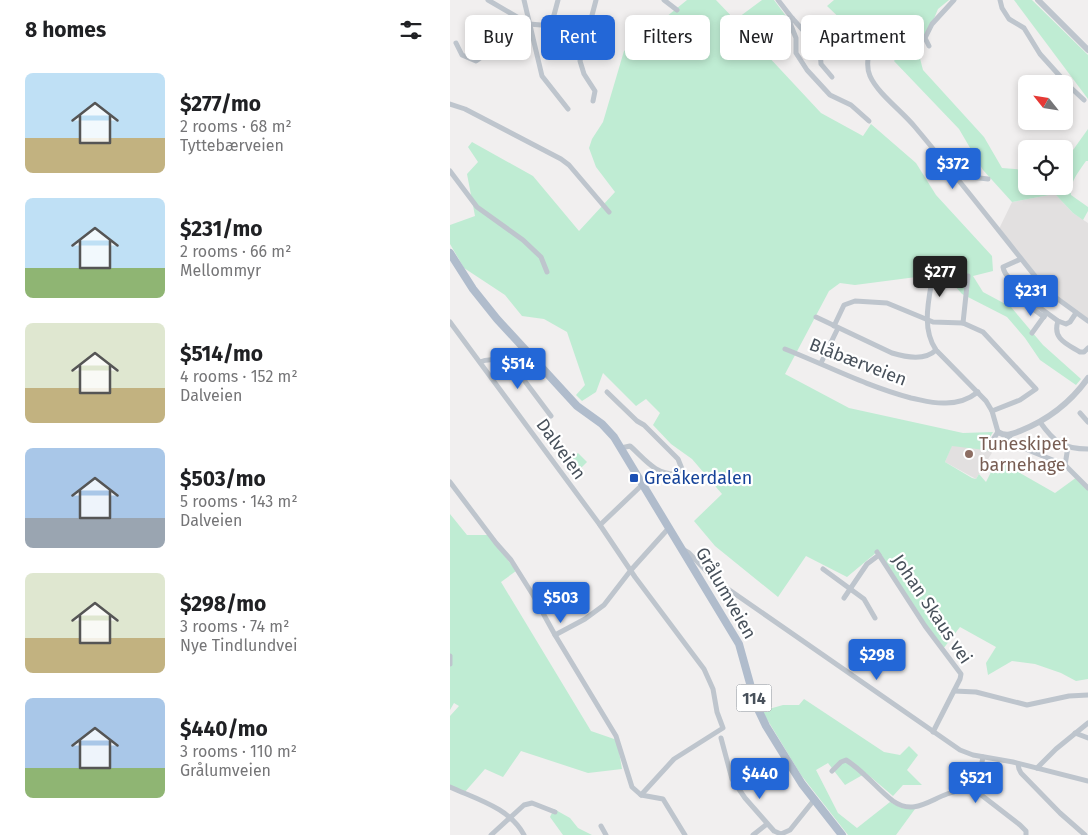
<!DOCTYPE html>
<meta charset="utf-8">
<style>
:root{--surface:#fff;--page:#f6f6f6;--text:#202124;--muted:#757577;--accent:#2367d7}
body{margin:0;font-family:"Fira Sans",sans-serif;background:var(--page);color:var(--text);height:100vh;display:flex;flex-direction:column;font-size:19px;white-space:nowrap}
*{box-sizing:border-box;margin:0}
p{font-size:16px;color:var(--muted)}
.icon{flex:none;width:28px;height:28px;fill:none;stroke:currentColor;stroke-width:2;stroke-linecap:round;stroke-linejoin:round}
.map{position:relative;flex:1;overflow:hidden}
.sheet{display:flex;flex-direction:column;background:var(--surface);width:450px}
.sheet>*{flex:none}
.guide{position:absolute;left:15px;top:15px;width:475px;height:45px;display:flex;gap:10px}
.needle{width:32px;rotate:300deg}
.fabs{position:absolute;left:568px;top:75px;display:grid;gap:10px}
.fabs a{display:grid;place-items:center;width:55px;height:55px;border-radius:8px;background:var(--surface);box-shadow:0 2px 8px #0003;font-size:25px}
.price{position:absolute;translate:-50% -42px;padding:0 11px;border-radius:5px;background:var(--accent);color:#fff;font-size:16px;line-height:32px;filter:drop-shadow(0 1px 2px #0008)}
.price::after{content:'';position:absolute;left:50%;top:30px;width:15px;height:11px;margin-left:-8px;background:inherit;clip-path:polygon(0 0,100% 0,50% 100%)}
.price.current{background:#222;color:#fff}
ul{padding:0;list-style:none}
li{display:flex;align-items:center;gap:15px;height:125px;padding:0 25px}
li span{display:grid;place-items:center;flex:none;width:140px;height:100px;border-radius:8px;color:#555}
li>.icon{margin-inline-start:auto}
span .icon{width:60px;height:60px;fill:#fffc;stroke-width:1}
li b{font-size:21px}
h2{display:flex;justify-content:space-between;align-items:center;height:60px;padding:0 25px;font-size:21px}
.tag{padding:0 18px;border-radius:8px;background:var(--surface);box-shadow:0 2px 8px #0003;font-size:18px;line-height:45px}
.tag.current{background:var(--accent);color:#fff}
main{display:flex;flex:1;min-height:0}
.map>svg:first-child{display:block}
</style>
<main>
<section class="sheet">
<h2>8 homes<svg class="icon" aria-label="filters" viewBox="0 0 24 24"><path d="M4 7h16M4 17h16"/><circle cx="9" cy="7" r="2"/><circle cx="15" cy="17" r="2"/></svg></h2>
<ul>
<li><span style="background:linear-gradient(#bfe0f5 65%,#c2b280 0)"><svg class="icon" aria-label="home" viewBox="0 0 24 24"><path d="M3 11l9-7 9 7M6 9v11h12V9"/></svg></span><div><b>$277/mo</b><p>2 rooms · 68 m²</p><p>Tyttebærveien</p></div></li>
<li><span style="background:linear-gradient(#bfe0f5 70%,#8fb573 0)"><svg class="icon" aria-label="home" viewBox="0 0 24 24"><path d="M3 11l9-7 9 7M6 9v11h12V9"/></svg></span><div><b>$231/mo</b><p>2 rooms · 66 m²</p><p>Mellommyr</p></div></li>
<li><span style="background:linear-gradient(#dfe7d0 65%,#c2b280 0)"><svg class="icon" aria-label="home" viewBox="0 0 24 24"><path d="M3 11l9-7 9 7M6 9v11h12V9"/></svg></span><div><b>$514/mo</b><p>4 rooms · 152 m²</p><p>Dalveien</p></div></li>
<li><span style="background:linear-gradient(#a9c7e8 70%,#9aa5b1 0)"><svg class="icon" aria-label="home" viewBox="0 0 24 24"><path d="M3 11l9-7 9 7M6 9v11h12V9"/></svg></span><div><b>$503/mo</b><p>5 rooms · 143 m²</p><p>Dalveien</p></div></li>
<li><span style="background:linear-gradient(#dfe7d0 65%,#c2b280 0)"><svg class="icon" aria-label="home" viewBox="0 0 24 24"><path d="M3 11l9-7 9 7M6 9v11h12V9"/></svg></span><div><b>$298/mo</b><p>3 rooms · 74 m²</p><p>Nye Tindlundvei</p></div></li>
<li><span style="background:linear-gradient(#a9c7e8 70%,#8fb573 0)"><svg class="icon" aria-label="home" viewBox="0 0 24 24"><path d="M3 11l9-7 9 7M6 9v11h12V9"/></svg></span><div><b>$440/mo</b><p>3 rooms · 110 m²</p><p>Grålumveien</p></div></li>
</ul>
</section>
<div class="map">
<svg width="638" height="835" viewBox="0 0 638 835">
<rect width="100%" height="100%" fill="#f1efef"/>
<g fill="#e2e0e0">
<polygon points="605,194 623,213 638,223 638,321 605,297 548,231 562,202"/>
<polygon points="502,445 543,451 526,479 495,462"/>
</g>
<g fill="#bfecd3">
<polygon points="237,0 266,0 285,20 312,0 324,0 336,16 309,26 316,54 371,113 413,136 421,124 466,163 486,195 542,256 543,271 523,276 533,292 561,307 593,345 631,379 626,385 590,360 575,338 557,317 512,294 496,276 474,276 405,285 390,283 379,291 335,374 399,408 513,433 543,432 540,437 543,451 502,446 495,462 522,478 526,479 529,474 536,482 547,460 605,493 627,477 638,488 638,679 626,681 611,673 585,664 562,661 538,675 536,663 546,647 510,627 493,649 427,552 397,577 356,556 328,597 265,546 244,521 272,494 242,459 221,444 203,425 210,413 196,399 186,406 153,373 146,392 132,401 126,395 135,385 117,332 94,319 72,316 55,295 14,268 0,244 0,225 25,216 17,174 28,162 18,147 22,142 83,176 129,231 165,192 146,167 139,148 142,139 153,122 174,51"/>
<path d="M384,0H499L488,9L475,40L467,47L473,70L534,137L552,168L576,170V186H614V159L618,157L638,129V161H636C629,171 619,183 621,195L638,207V211L633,220L623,213L605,194L562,202L533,170L509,129L444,61L451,51C442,41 429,30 415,27C410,26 404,27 399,27L377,6Z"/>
<polygon points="564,0 582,0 638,55 638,99"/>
<polygon points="128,453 137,462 129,470 120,460"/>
<polygon points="0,514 17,535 39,535 66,571 51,582 141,731 167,740 172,769 138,773 71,751 53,777 35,769 14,793 0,787 0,716 9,706 4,703 0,710"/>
<polygon points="354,699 434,752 450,755 459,746 468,755 457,770 472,785 453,785 443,796 416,773 395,785 378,763 366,770 388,813 407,828 440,802 452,808 465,809 446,835 398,835 351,775 312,711 333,705 349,705"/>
<polygon points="104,809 120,818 128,828 142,835 113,835 100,817"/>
</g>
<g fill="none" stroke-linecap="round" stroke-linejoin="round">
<g stroke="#bec5cd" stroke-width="5">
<polyline points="38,0 79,24 91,25 100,22 104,15 108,0"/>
<polyline points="74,0 92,76 118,109"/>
<polyline points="214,0 227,10"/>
<polyline points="328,0 342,18 370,49 386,53"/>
<polyline points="550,0 552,8 559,19 574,28 590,54 618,85 634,100"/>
<polyline points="342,18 340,23 346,38 346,53 357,70 380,95 401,105 419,121"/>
<path d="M424,39C419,49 415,65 420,76C428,94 452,111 465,127C507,177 548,230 589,281L605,297L638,321"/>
<polyline points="6,43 12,55 26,61 79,24"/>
<polyline points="479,46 475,38 482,24 504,0"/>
<polyline points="320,48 313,37 314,32 340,23"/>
<polyline points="370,49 371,64 382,77"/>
<polyline points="143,101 145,91 134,74 130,61 146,0"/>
<polyline points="0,104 15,109 111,159 119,165 159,212"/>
<polyline points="0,171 27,207 73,240 91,257 97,272"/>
<polyline points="504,175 538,179"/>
<path d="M571,259L553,267C555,280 571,285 580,291V299L582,302L608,321L616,324L620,322L626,313"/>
<path d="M483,274C479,299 471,328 486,350L536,401L542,411L548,432L544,438L545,443C553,446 557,438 562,434"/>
<polyline points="580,299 579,306 594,317"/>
<polyline points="559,302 571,285"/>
<path d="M366,317L442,353C455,357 475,361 486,350"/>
<path d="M608,321C602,339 617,344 630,352H634L638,348"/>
<polyline points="0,322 150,525 185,577 254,669 263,689 267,712 273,728 224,759 191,795"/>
<polyline points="513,323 518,276"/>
<polyline points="384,326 394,305 405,301 437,303 483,322 513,323 533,332 586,389 570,400 542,411"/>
<polyline points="582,333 595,315"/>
<path d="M335,349C378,366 416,386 461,398C472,400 484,404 496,403C507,403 519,399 528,392"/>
<path d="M30,362C40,357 52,361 62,364L101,416"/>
<polyline points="371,363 388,328"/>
<path d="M157,392L187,421L194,425L228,459L232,469L227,474C205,475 195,459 180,446L171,448"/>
<polyline points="630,413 638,422"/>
<path d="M590,422C604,442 613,449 638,449"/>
<polyline points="558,438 566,445 615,465 638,488"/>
<polyline points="615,465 618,447"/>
<polyline points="0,482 46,543 61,560 83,595 105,635 166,736 182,787 191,795 213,799 235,835"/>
<polyline points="150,525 193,484"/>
<polyline points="234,550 239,553 265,580 510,750 523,755 563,762 638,781"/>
<polyline points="427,552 475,626 511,674 510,679 483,732"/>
<polyline points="373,569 414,599 425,618"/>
<polyline points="394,598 417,564 429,555"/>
<polyline points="105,635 135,619 154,605 181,570 217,530"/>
<polyline points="0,656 0,664"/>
<polyline points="504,691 526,692 577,705 619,696 638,695"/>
<polyline points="625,733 638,738"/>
<polyline points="271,738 282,779 295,798 324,831 331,834 340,830 364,800"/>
<path d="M533,757C531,769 525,783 530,794L570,825L576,831V835"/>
<polyline points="568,764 569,769 571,773 610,813 635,835"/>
<polyline points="587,768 606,749 638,723"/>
<path d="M382,771L391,762L396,760C414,771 427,789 443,801C463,815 478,801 497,794C507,790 518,789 528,789"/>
<path d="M0,787C26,799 60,808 74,835"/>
<polyline points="151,826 156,835"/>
<polyline points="41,835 74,805 82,803 105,812"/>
<polyline points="303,835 317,824"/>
</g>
<g stroke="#bec5cd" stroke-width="6">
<polyline points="588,0 638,50"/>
<path d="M548,432C556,437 563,434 570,431C598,420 621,402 638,378"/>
</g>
<polyline stroke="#b0bccc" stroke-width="8" points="0,253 23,289 47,319 127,406 152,424 164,437 289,644 306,705 316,726 352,784 392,835"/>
</g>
<circle fill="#8d6e63" stroke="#fff" stroke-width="2" cx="519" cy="454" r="5"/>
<rect fill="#1a4fb4" stroke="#fff" stroke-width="2" x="179" y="473" width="10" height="10" rx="2.5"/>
<g text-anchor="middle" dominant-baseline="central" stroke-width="4.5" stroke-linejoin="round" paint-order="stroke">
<rect fill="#fff" stroke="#7f858c" stroke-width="1" x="286.5" y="684.5" width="35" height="27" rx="4"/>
<g font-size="16" font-weight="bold" fill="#48515b">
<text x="304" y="698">114</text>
</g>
<g font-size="18" fill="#48515b" stroke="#fff">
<text transform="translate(408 362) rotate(21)">Blåbærveien</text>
<text transform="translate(111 449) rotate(54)">Dalveien</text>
<text transform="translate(276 593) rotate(60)">Grålumveien</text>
<text transform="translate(482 609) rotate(56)">Johan Skaus vei</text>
</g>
<g font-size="18" fill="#785e54" stroke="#fff" text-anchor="start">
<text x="529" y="444">Tuneskipet<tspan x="529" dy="21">barnehage</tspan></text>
</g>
<g font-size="18" fill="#164399" stroke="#fff" text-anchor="start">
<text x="194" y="478">Greåkerdalen</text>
</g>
</g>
</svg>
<div class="fabs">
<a><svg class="needle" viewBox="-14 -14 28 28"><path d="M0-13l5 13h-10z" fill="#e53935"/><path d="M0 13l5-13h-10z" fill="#757577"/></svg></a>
<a><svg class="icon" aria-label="locate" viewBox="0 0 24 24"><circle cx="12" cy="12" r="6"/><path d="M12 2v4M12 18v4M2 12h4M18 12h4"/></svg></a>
</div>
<b class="price" style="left:503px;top:190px">$372</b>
<b class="price current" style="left:490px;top:298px">$277</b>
<b class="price" style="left:581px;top:317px">$231</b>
<b class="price" style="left:68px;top:390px">$514</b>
<b class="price" style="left:111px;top:624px">$503</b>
<b class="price" style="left:427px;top:681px">$298</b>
<b class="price" style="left:310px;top:800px">$440</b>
<b class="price" style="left:526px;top:804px">$521</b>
<div class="guide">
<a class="tag">Buy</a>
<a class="tag current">Rent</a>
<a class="tag">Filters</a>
<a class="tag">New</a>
<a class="tag">Apartment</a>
</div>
</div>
</main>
